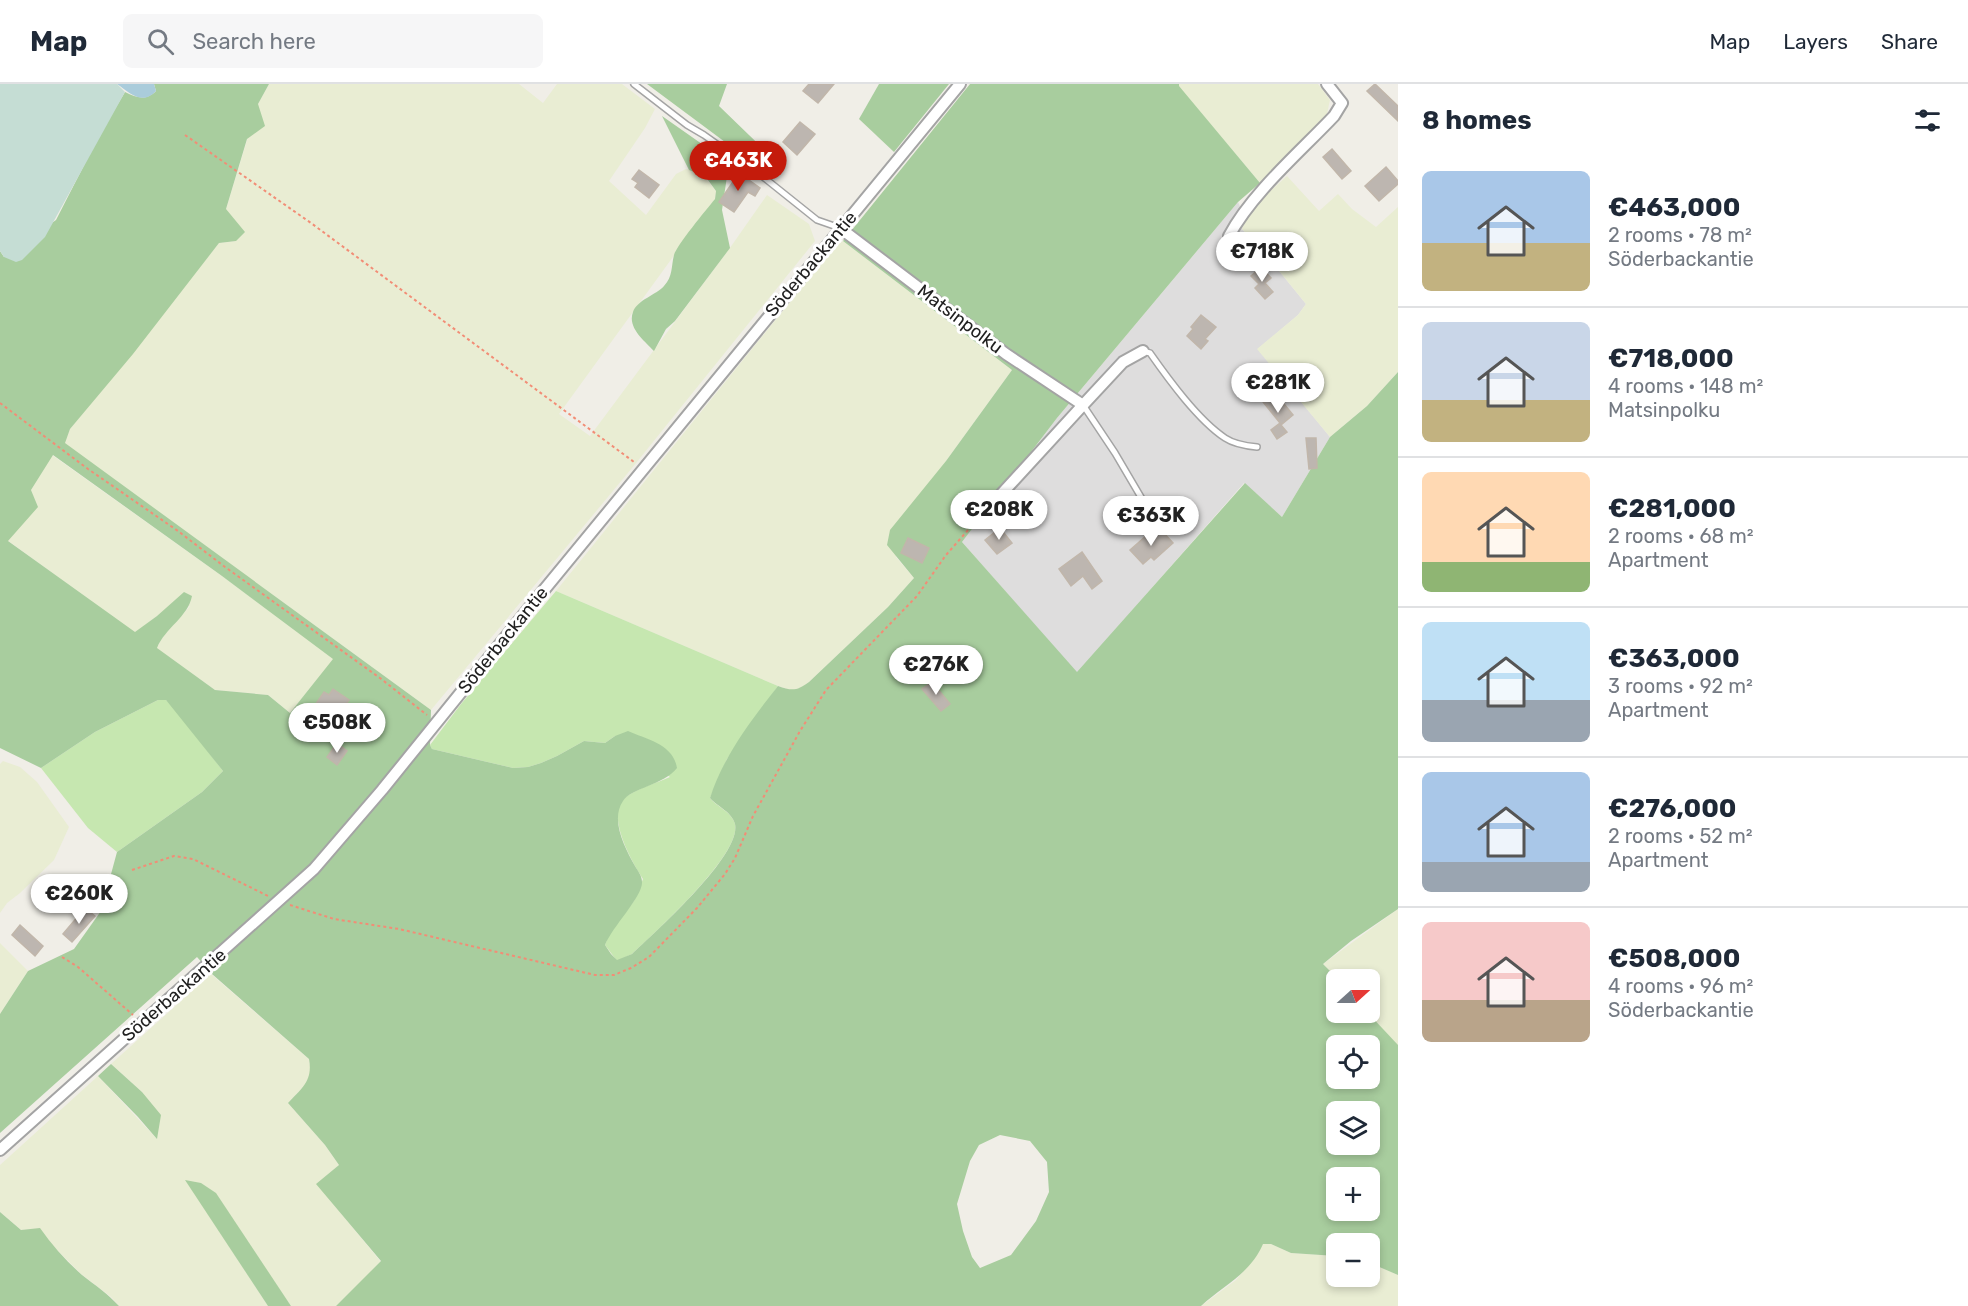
<!DOCTYPE html>
<meta charset="utf-8">
<style>
:root{--surface:#fff;--page:#f6f6f7;--text:#1f2937;--muted:#747a83;--line:#e0e1e3;--accent:#c41b0b}
body{margin:0;font-family:Rubik,sans-serif;background:var(--page);color:var(--text);height:100vh;display:flex;flex-direction:column;font-size:22px;white-space:nowrap}
*{box-sizing:border-box;margin:0}
p{font-size:20px;color:var(--muted)}
.icon{flex:none;width:33px;height:33px;fill:none;stroke:currentColor;stroke-width:2;stroke-linecap:round;stroke-linejoin:round}
.map{position:relative;flex:1;overflow:hidden}
.sheet{display:flex;flex-direction:column;background:var(--surface);width:570px}
.sheet>*{flex:none}
.needle{width:39px;rotate:69deg}
.buttons{position:absolute;left:1326px;top:885px;display:grid;gap:12px}
.buttons a{display:grid;place-items:center;width:54px;height:54px;border-radius:9px;background:var(--surface);box-shadow:0 3px 9px #0003;font-size:30px}
.price{position:absolute;translate:-50% -51px;padding:0 14px;border-radius:21px;background:#fff;color:#222;font-size:20px;line-height:39px;filter:drop-shadow(0 2px 3px #0008)}
.price::after{content:'';position:absolute;left:50%;top:36px;width:18px;height:14px;margin-left:-9px;background:inherit;clip-path:polygon(0 0,100% 0,50% 100%)}
.price.selected{background:var(--accent);color:#fff}
ul{padding:0;list-style:none}
li{display:flex;align-items:center;gap:18px;height:150px;padding:0 24px}
li+li{border-top:2px solid var(--line)}
li span{display:grid;place-items:center;flex:none;width:168px;height:120px;border-radius:9px;color:#555}
li>.icon{margin-inline-start:auto}
span .icon{width:72px;height:72px;fill:#fffc;stroke-width:1}
li b{font-size:26px}
h2{display:flex;justify-content:space-between;align-items:center;height:72px;padding:0 24px;font-size:26px}
header{display:flex;align-items:center;gap:36px;box-sizing:border-box;height:84px;padding:0 30px;background:var(--surface);border-bottom:2px solid var(--line)}
header strong{font-size:28px}
nav{display:flex;gap:33px;margin-inline-start:auto;font-size:21px}
.search{width:420px;height:54px;background:var(--page);display:flex;align-items:center;gap:15px;box-sizing:border-box;padding:0 21px;border-radius:9px;color:var(--muted);font-size:22px}
main{display:flex;flex:1;min-height:0}
.map>svg:first-child{display:block}
</style>
<header>
<strong>Map</strong>
<div class="search"><svg class="icon" aria-label="search" viewBox="0 0 24 24"><circle cx="10" cy="10" r="6"/><path d="M15 15l6 6"/></svg>Search here</div>
<nav><a>Map</a><a>Layers</a><a>Share</a></nav>
</header>
<main>
<div class="map">
<svg width="1398" height="1222" viewBox="0 0 1398 1222">
<rect width="100%" height="100%" fill="#f0eee7"/>
<polygon fill="#dedddd" points="1238,118 1246,135 1242,145 1262,166 1306,220 1298,231 1258,265 1330,353 1282,433 1244,399 1077,589 962,458 1057,334"/>
<g fill="#e9edd3">
<polygon points="269,0 519,0 543,19 557,0 622,0 655,25 645,44 609,97 646,131 676,90 686,85 695,87 704,92 716,107 715,115 559,330 590,352 732,161 767,111 809,140 815,157 632,384 431,626 64,359 70,345 219,159 236,157 226,125 258,20"/>
<polygon points="1179,0 1318,0 1330,16 1327,30 1260,99 1178,2"/>
<polygon points="1287,92 1319,127 1338,110 1352,125 1376,143 1398,123 1398,288 1367,322 1330,353 1257,265 1298,231 1306,220 1262,166 1242,145 1246,135 1268,109"/>
<polygon points="843,157 1012,286 946,377 896,473 914,494 888,523 809,598 799,606 793,607 778,602 556,507 828,171 837,161"/>
<polygon points="52,371 222,492 334,575 290,629 268,611 215,606 156,564 165,550 190,522 157,532 135,549 7,456 37,423 31,406"/>
<polygon points="3,677 20,683 37,698 69,743 54,776 20,809 7,819 0,829 0,680"/>
<polygon points="1398,825 1398,962 1366,929 1370,928 1370,896 1337,895 1323,880"/>
<polygon points="0,859 28,887 0,930"/>
<polygon points="211,890 309,975 311,990 306,1000 288,1019 325,1061 339,1081 317,1100 381,1178 336,1222 291,1222 273,1196 186,1096 268,1222 119,1222 111,1213 81,1190 52,1161 40,1145 21,1146 0,1128 0,1081 98,992 157,1055 142,1008 111,980"/>
<polygon points="1262,1160 1271,1160 1291,1169 1336,1172 1336,1192 1370,1192 1370,1179 1398,1191 1398,1222 1201,1222 1236,1196 1259,1168"/>
</g>
<g fill="#c6e7b0">
<path d="M556,507L778,602L727,675L710,714C717,723 732,728 735,740C742,770 654,849 632,870L617,877L605,861L609,849L634,817L643,795C632,778 603,728 627,712C639,704 656,699 670,693L615,652L605,659L584,657L557,672L541,679L528,683L513,684L432,665L430,661L461,620Z"/>
<polygon points="158,616 166,616 173,622 223,687 202,708 117,768 88,744 41,684 95,648"/>
</g>
<g fill="#a8cd9e" fill-rule="evenodd">
<path d="M154,0H269L258,20L265,42L247,55L226,125L245,148L236,157L219,159L133,270L70,345L65,359L431,626L430,661L432,665L513,684L528,683L541,679L557,672L584,657L605,659L615,652L628,647C648,656 673,660 677,684C664,701 631,704 623,717C610,736 625,764 635,782C638,787 642,792 642,798C643,812 612,843 605,861L611,870L617,876L632,870C654,849 742,771 735,740C732,728 718,723 710,714C723,673 751,636 778,602C792,607 797,607 809,598L888,523L914,494L887,461L890,446L946,377L1012,286L843,157L970,0H1179V2L1260,99L1238,118L1057,334L962,458L1077,588L1245,399L1282,433L1330,353L1367,322L1398,288V825L1351,857L1323,880L1338,895L1336,928L1368,929L1398,961V1191L1370,1179V1160H1336V1172L1291,1169L1271,1160H1263C1250,1190 1224,1201 1201,1222H336L381,1177L316,1100L339,1081L325,1061L288,1019C302,1004 313,997 309,975L212,890L197,873L0,1049V930L28,887L74,865L101,827L117,768L202,708L223,687L166,616H158L95,648L41,684L0,664V167L4,173L56,136L99,52L125,8C137,14 146,17 156,7ZM53,371L222,492L333,575L290,629L268,611L215,606L157,564C165,544 188,533 192,512L184,508L157,532L135,548L8,457L38,423L31,406ZM1336,962H1370V994H1336ZM1336,1028H1370V1060H1336ZM1000,1051L1030,1057L1047,1078L1049,1108L1036,1137L1011,1171L980,1184L972,1173L963,1147L957,1120L970,1077L979,1061ZM1336,1094H1370V1126H1336Z"/>
<polygon points="647,0 727,0 719,22 779,80 772,93"/>
<polygon points="879,0 949,0 894,68 859,35"/>
<path d="M662,32L729,79L722,126L730,164L675,237L666,245L654,267C645,257 627,244 633,228C637,216 656,211 664,202C673,192 671,183 674,171C677,161 706,126 715,115L716,107L705,92L689,86Z"/>
<polygon points="111,980 142,1008 161,1031 157,1055 138,1033 98,992"/>
<polygon points="185,1096 201,1099 216,1109 291,1222 268,1222"/>
<path d="M0,1128L21,1146L40,1144C52,1161 66,1177 82,1191C95,1201 108,1210 119,1222H0Z"/>
</g>
<polygon fill="#c5ddd4" points="0,0 117,0 125,8 45,153 22,176 16,178 4,173 0,167"/>
<path fill="#aaccdb" d="M117,0H154L156,7C142,22 130,9 117,0Z"/>
<g fill="#bdb6b0" stroke="#c1b6aa" stroke-width="1.5">
<polygon points="809,0 834,0 818,19 803,7"/>
<polygon points="1375,0 1398,22 1398,37 1367,7"/>
<polygon points="800,38 815,50 797,71 783,58"/>
<polygon points="1332,65 1351,87 1342,95 1323,73"/>
<polygon points="1386,83 1398,97 1398,100 1379,117 1365,102"/>
<polygon points="639,86 659,101 649,114 635,103 638,99 632,95"/>
<polygon points="739,89 760,104 755,112 748,108 734,128 719,118"/>
<polygon points="1261,183 1271,194 1265,199 1273,208 1265,215 1255,204 1259,200 1251,192"/>
<polygon points="1201,231 1216,243 1205,255 1208,257 1201,265 1187,252 1193,245 1191,243"/>
<polygon points="1275,309 1293,331 1281,341 1287,348 1277,355 1271,346 1280,339 1263,318"/>
<polygon points="1306,354 1316,354 1317,384 1309,385"/>
<polygon points="1000,444 1012,459 997,470 985,456"/>
<polygon points="1161,446 1173,459 1154,476 1151,473 1143,480 1130,466 1147,451 1150,455"/>
<polygon points="908,454 929,464 922,479 901,469"/>
<polygon points="1082,468 1102,497 1092,505 1083,492 1071,502 1059,485"/>
<polygon points="932,598 950,620 941,627 922,605"/>
<polygon points="333,605 349,616 329,644 309,630 324,608 329,611"/>
<polygon points="337,659 347,667 337,681 327,673"/>
<polygon points="85,824 95,832 72,858 63,850"/>
<polygon points="20,841 43,862 35,872 12,851"/>
</g>
<g fill="none" stroke-linecap="round" stroke-linejoin="round">
<defs>
<g id="lane">
<polyline points="634,0 687,41 704,51 762,92 817,136 840,144"/>
<path d="M1143,267L1150,269C1169,296 1198,336 1225,354C1234,360 1246,362 1257,363"/>
<polyline points="1083,321 1115,369 1145,420"/>
</g>
<g id="street">
<polyline points="840,144 1006,270 1083,321 983,430"/>
<path d="M1229,152C1252,109 1300,68 1334,32L1342,19L1327,0"/>
<polyline points="1083,321 1123,278 1143,267"/>
<polyline points="0,1066 314,785 382,706 530,523 960,0"/>
</g>
</defs>
<use href="#lane" stroke="#a4a4a4" stroke-width="8"/>
<use href="#street" stroke="#a4a4a4" stroke-width="14"/>
<g stroke="#f28d76" stroke-width="2" stroke-dasharray="3 3" stroke-linecap="butt">
<polyline points="185,51 311,139 634,378"/>
<polyline points="0,319 88,385 178,447 225,483 380,594 427,631"/>
<polyline points="132,786 174,772 193,775 268,812"/>
<polyline points="290,821 334,835 399,845 595,891 614,891 631,884 649,873 697,824 725,790 735,774 753,732 800,647 826,606 917,512 946,471 976,437"/>
<polyline points="62,873 78,883 133,931"/>
</g>
<use href="#lane" stroke="#fff" stroke-width="5"/>
<use href="#street" stroke="#fff" stroke-width="10"/>
</g>
<g text-anchor="middle" dominant-baseline="central" stroke-width="6" stroke-linejoin="round" paint-order="stroke">
<g font-size="18" fill="#202020" stroke="#fff">
<text transform="translate(811 180) rotate(-50)">Söderbackantie</text>
<text transform="translate(960 235) rotate(37)">Matsinpolku</text>
<text transform="translate(503 556) rotate(-51)">Söderbackantie</text>
<text transform="translate(174 911) rotate(-41)">Söderbackantie</text>
</g>
</g>
</svg>
<div class="buttons">
<a><svg class="needle" viewBox="-14 -14 28 28"><path d="M0-13l5 13h-10z" fill="#e53935"/><path d="M0 13l5-13h-10z" fill="#747a83"/></svg></a>
<a><svg class="icon" aria-label="locate" viewBox="0 0 24 24"><circle cx="12" cy="12" r="6"/><path d="M12 2v4M12 18v4M2 12h4M18 12h4"/></svg></a>
<a><svg class="icon" aria-label="layers" viewBox="0 0 24 24"><path d="M12 4l9 5-9 5-9-5zM3 14l9 5 9-5"/></svg></a>
<a>+</a>
<a>−</a>
</div>
<b class="price selected" style="left:738px;top:108px">€463K</b>
<b class="price" style="left:1262px;top:199px">€718K</b>
<b class="price" style="left:1278px;top:330px">€281K</b>
<b class="price" style="left:999px;top:457px">€208K</b>
<b class="price" style="left:1151px;top:463px">€363K</b>
<b class="price" style="left:936px;top:612px">€276K</b>
<b class="price" style="left:337px;top:670px">€508K</b>
<b class="price" style="left:79px;top:841px">€260K</b>
</div>
<section class="sheet">
<h2>8 homes<svg class="icon" aria-label="filters" viewBox="0 0 24 24"><path d="M4 7h16M4 17h16"/><circle cx="9" cy="7" r="2"/><circle cx="15" cy="17" r="2"/></svg></h2>
<ul>
<li><span style="background:linear-gradient(#a9c7e8 60%,#c2b280 0)"><svg class="icon" aria-label="home" viewBox="0 0 24 24"><path d="M3 11l9-7 9 7M6 9v11h12V9"/></svg></span><div><b>€463,000</b><p>2 rooms · 78 m²</p><p>Söderbackantie</p></div></li>
<li><span style="background:linear-gradient(#c9d6e8 65%,#c2b280 0)"><svg class="icon" aria-label="home" viewBox="0 0 24 24"><path d="M3 11l9-7 9 7M6 9v11h12V9"/></svg></span><div><b>€718,000</b><p>4 rooms · 148 m²</p><p>Matsinpolku</p></div></li>
<li><span style="background:linear-gradient(#ffd9b3 75%,#8fb573 0)"><svg class="icon" aria-label="home" viewBox="0 0 24 24"><path d="M3 11l9-7 9 7M6 9v11h12V9"/></svg></span><div><b>€281,000</b><p>2 rooms · 68 m²</p><p>Apartment</p></div></li>
<li><span style="background:linear-gradient(#bfe0f5 65%,#9aa5b1 0)"><svg class="icon" aria-label="home" viewBox="0 0 24 24"><path d="M3 11l9-7 9 7M6 9v11h12V9"/></svg></span><div><b>€363,000</b><p>3 rooms · 92 m²</p><p>Apartment</p></div></li>
<li><span style="background:linear-gradient(#a9c7e8 75%,#9aa5b1 0)"><svg class="icon" aria-label="home" viewBox="0 0 24 24"><path d="M3 11l9-7 9 7M6 9v11h12V9"/></svg></span><div><b>€276,000</b><p>2 rooms · 52 m²</p><p>Apartment</p></div></li>
<li><span style="background:linear-gradient(#f6c9c9 65%,#b9a48a 0)"><svg class="icon" aria-label="home" viewBox="0 0 24 24"><path d="M3 11l9-7 9 7M6 9v11h12V9"/></svg></span><div><b>€508,000</b><p>4 rooms · 96 m²</p><p>Söderbackantie</p></div></li>
</ul>
</section>
</main>
